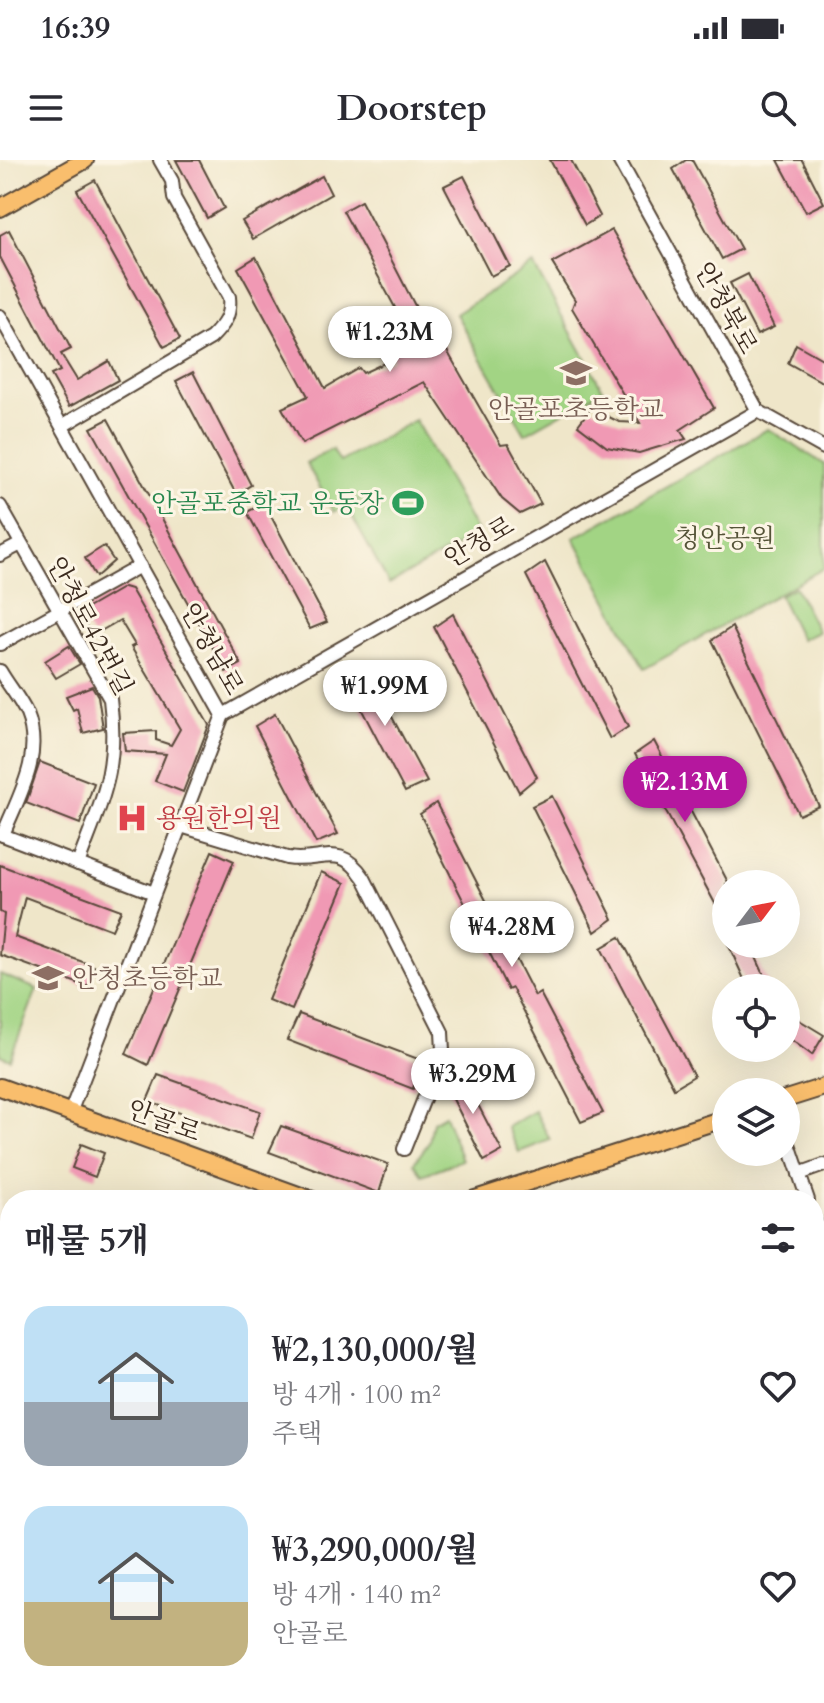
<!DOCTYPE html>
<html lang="ko">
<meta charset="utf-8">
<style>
:root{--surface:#fff;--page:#f7f7f7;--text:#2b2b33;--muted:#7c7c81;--accent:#b5179e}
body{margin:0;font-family:Cardo,"Noto Serif KR",serif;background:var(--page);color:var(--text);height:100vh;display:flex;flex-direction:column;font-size:30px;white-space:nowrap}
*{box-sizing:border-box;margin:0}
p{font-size:26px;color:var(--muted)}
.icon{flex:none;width:44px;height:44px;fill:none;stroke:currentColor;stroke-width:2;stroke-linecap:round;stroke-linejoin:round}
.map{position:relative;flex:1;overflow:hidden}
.sheet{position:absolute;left:0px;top:1030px;width:824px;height:514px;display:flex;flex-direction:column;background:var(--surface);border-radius:32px 32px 0 0;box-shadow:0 8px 32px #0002}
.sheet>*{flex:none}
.needle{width:52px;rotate:58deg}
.buttons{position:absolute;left:712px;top:710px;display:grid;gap:16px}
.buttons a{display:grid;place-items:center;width:88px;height:88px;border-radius:50%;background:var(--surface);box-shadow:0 8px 32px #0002;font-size:40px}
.price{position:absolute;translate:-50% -68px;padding:0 18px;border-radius:28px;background:#fff;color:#222;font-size:26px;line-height:52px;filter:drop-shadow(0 2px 4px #0008)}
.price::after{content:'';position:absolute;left:50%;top:48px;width:24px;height:18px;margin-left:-12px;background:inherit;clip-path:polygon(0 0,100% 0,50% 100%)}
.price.selected{background:var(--accent);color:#fff}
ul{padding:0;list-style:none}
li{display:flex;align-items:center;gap:24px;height:200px;padding:0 24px}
li span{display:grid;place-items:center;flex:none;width:224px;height:160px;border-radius:24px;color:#555}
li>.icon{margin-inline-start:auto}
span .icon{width:96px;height:96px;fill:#fffc;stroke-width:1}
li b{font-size:34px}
h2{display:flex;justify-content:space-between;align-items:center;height:96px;padding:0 24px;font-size:34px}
.status{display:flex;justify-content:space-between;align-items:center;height:56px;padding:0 40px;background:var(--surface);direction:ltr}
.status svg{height:22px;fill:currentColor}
header{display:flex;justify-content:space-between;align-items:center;height:104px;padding:0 24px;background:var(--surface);font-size:36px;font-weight:800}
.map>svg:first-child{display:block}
</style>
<div class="status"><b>16:39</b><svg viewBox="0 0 49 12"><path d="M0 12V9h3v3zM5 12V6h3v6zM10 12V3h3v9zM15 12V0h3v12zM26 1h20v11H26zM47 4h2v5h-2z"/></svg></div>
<header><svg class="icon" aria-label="menu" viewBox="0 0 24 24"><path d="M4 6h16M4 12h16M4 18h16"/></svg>Doorstep<svg class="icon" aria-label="search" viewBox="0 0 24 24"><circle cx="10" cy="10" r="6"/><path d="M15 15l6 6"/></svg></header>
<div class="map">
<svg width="824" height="1543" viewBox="0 0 824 1543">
<rect width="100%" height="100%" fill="#fcf5e5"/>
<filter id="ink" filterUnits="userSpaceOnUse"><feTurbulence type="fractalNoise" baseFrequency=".0125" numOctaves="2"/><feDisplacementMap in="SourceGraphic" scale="16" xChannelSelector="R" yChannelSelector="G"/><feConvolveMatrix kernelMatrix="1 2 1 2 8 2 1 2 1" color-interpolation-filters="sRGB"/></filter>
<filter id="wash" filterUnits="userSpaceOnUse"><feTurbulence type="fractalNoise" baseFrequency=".006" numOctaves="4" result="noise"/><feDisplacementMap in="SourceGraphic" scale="32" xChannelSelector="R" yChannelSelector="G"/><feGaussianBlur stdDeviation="1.8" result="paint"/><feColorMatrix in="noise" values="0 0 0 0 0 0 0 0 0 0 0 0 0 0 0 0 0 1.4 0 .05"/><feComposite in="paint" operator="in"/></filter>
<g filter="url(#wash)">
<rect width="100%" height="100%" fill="#efe6c9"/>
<g fill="#a2d484" stroke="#6e7f51" stroke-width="2">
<polygon points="533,104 603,230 525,274 456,154"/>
<polygon points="415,260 478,374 389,424 347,347 361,338 334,352 306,303 332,289 340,302"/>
<polygon points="768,269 824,304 824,408 644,509 574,378"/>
<polygon points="795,427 818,472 801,480 779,435"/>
<polygon points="0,814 37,829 10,899 0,895"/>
<polygon points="535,951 550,980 519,992 507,967"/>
<polygon points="445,955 462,1000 422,1015 414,1003 429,982 433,962"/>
</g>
<polygon fill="#81b672" stroke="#5e7048" stroke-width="2" points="0,1123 10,1126 10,1534 501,1534 503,1543 0,1543"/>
<g id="blocks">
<g fill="#f099b4">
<polygon points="176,0 199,0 224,48 207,58"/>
<polygon points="550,0 571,0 600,56 585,65"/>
<polygon points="686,0 692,0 741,89 722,99 673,9"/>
<polygon points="778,0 802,0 824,43 806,52"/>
<polygon points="322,16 331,34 253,79 242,61"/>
<polygon points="464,16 510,106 491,116 444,26"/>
<polygon points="95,20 180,179 164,187 77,30"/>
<polygon points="361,41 428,171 434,168 501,285 508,284 541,344 520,354 502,339 424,222 302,284 282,248 308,236 238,108 256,97 325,228 359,208 363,213 393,199 390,190 412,179 343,51"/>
<polygon points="9,70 71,189 61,194 77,220 109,201 118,220 69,247 51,215 60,211 0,97 0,75"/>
<polygon points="612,70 714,248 680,270 686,279 639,293 607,287 578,265 591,248 619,262 640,263 572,148 575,140 552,103"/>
<polygon points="748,114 774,167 757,175 730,123"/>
<polygon points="796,184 824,200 824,223 788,203"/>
<polygon points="193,212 251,325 236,334 176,221"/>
<polygon points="108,259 241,504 226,512 91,268"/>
<polygon points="264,343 327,462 310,469 247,352"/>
<polygon points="104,386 114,401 96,417 85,398"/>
<polygon points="545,402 628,567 610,579 526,415"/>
<polygon points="124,427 131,429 209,565 183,632 155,621 166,594 125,591 123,573 156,571 156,580 171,585 180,569 131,487 135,485 120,460 92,476 79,453"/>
<polygon points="453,454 537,617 519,632 434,467"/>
<polygon points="732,467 819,646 799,655 712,480"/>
<polygon points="69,486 80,504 56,518 45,501"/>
<polygon points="363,503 427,622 405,632 343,514"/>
<polygon points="92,526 98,536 103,568 83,573 77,548 73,550 66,536"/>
<polygon points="275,554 338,674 316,683 255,566"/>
<polygon points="654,581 729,724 726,724 726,764 635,594"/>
<polygon points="40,602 94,623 80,664 26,643"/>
<polygon points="552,636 613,759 595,772 532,646"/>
<polygon points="436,643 535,836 540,833 603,953 581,962 512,828 508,830 420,654"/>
<polygon points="212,691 234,701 148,905 126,894"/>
<polygon points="0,705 121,750 112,770 25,737 15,777 94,806 88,827 0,795 4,754 0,752"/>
<polygon points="321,712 345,723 292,850 268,840"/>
<polygon points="620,777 694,916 674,928 601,788"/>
<polygon points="728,784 750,784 770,828 748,828"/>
<polygon points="786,852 824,875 812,895 786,876"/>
<polygon points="299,854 421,900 413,929 287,880"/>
<polygon points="460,910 502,991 484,1001 444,921"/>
<polygon points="158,915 260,951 251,979 147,941"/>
<polygon points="281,966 388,1004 379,1033 269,992"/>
<polygon points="81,984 104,993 95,1017 72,1008"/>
<polygon points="824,1175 824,1219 814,1222 814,1179"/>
<polygon points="824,1324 824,1364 814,1367 814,1327"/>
</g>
</g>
</g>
<g filter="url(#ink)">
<use href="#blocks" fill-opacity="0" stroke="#564638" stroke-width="2"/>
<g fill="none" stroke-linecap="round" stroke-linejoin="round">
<defs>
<g id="minor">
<polyline points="619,0 758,251 824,288"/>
<polyline points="0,156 223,555 70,953"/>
<path d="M62,266L211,178C224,165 231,156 229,137L174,38L172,21L160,0"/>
<path d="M0,346L110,539C119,610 102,639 78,704"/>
<polyline points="0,395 21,384"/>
<polyline points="0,484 140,406"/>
<path d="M0,511C8,525 20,539 27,554C44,596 18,637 3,675"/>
<polyline points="223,555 758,251"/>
<path d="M181,666L287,698C322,704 338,680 364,718L442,872L443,891L404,989"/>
<polyline points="0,674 154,733"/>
<polyline points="786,975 808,1040"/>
<polyline points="799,1014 824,1005"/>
<polyline points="814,1059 824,1089"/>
<polyline points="814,1473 824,1504"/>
<polyline points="682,1534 685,1543"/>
</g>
<g id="major">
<polyline points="0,48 85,0"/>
<polyline points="0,927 312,1040"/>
<polyline points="786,939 824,927"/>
<polyline points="472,1040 726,958"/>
<polyline points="544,1534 547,1543"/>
</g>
</defs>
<use href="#minor" stroke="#564638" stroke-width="16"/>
<use href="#major" stroke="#564638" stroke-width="20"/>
<use href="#minor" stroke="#fff" stroke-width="12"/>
<use href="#major" stroke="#f9be6d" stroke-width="16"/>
</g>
</g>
<defs>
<symbol id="school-bare" viewBox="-9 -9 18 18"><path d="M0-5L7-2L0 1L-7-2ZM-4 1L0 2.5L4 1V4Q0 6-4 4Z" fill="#8d6e63" stroke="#fcf5e5" stroke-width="2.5" paint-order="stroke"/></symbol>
<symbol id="stadium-bare" viewBox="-9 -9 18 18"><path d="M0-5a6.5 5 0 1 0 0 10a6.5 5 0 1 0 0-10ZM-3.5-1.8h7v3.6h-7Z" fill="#2e9e5b" stroke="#fcf5e5" stroke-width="2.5" paint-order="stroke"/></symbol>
<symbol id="hospital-bare" viewBox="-9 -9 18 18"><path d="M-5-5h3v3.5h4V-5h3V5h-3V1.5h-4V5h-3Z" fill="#e0444e" stroke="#fcf5e5" stroke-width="2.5" paint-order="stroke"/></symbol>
</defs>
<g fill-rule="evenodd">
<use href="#school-bare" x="554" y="191" width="44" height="44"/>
<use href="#stadium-bare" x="386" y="321" width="44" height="44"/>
<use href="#hospital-bare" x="110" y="636" width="44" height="44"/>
<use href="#school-bare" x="26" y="796" width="44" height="44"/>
</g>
<g text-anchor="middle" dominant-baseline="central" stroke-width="6" stroke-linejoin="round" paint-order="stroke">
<g font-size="26" fill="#3b2a1e" stroke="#fcf5e5">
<text transform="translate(726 148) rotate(61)">안청북로</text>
<text transform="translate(479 382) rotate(-30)">안청로</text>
<text transform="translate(90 466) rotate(62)">안청로42번길</text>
<text transform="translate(212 489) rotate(61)">안청남로</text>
<text transform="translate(164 961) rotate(20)">안골로</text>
</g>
<g font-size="26" fill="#785e54" stroke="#fcf5e5">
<text x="576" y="249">안골포초등학교</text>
<text x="72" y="818" text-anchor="start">안청초등학교</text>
</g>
<g font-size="26" fill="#27864d" stroke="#fcf5e5" text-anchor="end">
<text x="384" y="343">안골포중학교 운동장</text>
</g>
<g font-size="26" fill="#555438" stroke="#fcf5e5">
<text x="725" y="378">청안공원</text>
</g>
<g font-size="26" fill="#be3a42" stroke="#fcf5e5" text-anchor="start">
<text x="156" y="658">용원한의원</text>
</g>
</g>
</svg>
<div class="buttons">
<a><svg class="needle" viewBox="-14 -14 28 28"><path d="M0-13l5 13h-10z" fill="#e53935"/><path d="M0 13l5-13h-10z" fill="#7c7c81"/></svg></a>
<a><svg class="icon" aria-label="locate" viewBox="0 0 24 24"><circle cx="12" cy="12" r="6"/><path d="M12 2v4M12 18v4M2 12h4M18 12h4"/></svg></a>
<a><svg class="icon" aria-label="layers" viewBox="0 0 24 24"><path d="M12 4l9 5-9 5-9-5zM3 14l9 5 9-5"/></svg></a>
</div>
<b class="price" style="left:390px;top:214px">₩1.23M</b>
<b class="price" style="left:385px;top:568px">₩1.99M</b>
<b class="price selected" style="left:685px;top:664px">₩2.13M</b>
<b class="price" style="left:512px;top:809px">₩4.28M</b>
<b class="price" style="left:473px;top:956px">₩3.29M</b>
<section class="sheet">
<h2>매물 5개<svg class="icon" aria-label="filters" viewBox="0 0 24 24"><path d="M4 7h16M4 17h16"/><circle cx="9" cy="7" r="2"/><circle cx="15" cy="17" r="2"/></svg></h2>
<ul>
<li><span style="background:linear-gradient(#bfe0f5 60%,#9aa5b1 0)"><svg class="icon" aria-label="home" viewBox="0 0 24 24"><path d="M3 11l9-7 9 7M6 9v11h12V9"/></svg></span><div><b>₩2,130,000/월</b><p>방 4개 · 100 m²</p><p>주택</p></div><svg class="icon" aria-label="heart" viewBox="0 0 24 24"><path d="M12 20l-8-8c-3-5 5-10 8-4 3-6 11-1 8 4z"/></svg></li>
<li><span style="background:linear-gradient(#bfe0f5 60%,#c2b280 0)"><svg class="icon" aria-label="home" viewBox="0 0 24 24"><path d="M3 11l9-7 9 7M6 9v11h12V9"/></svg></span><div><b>₩3,290,000/월</b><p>방 4개 · 140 m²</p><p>안골로</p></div><svg class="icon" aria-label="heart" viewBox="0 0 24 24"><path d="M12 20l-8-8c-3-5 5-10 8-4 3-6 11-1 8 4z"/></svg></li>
</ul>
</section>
</div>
